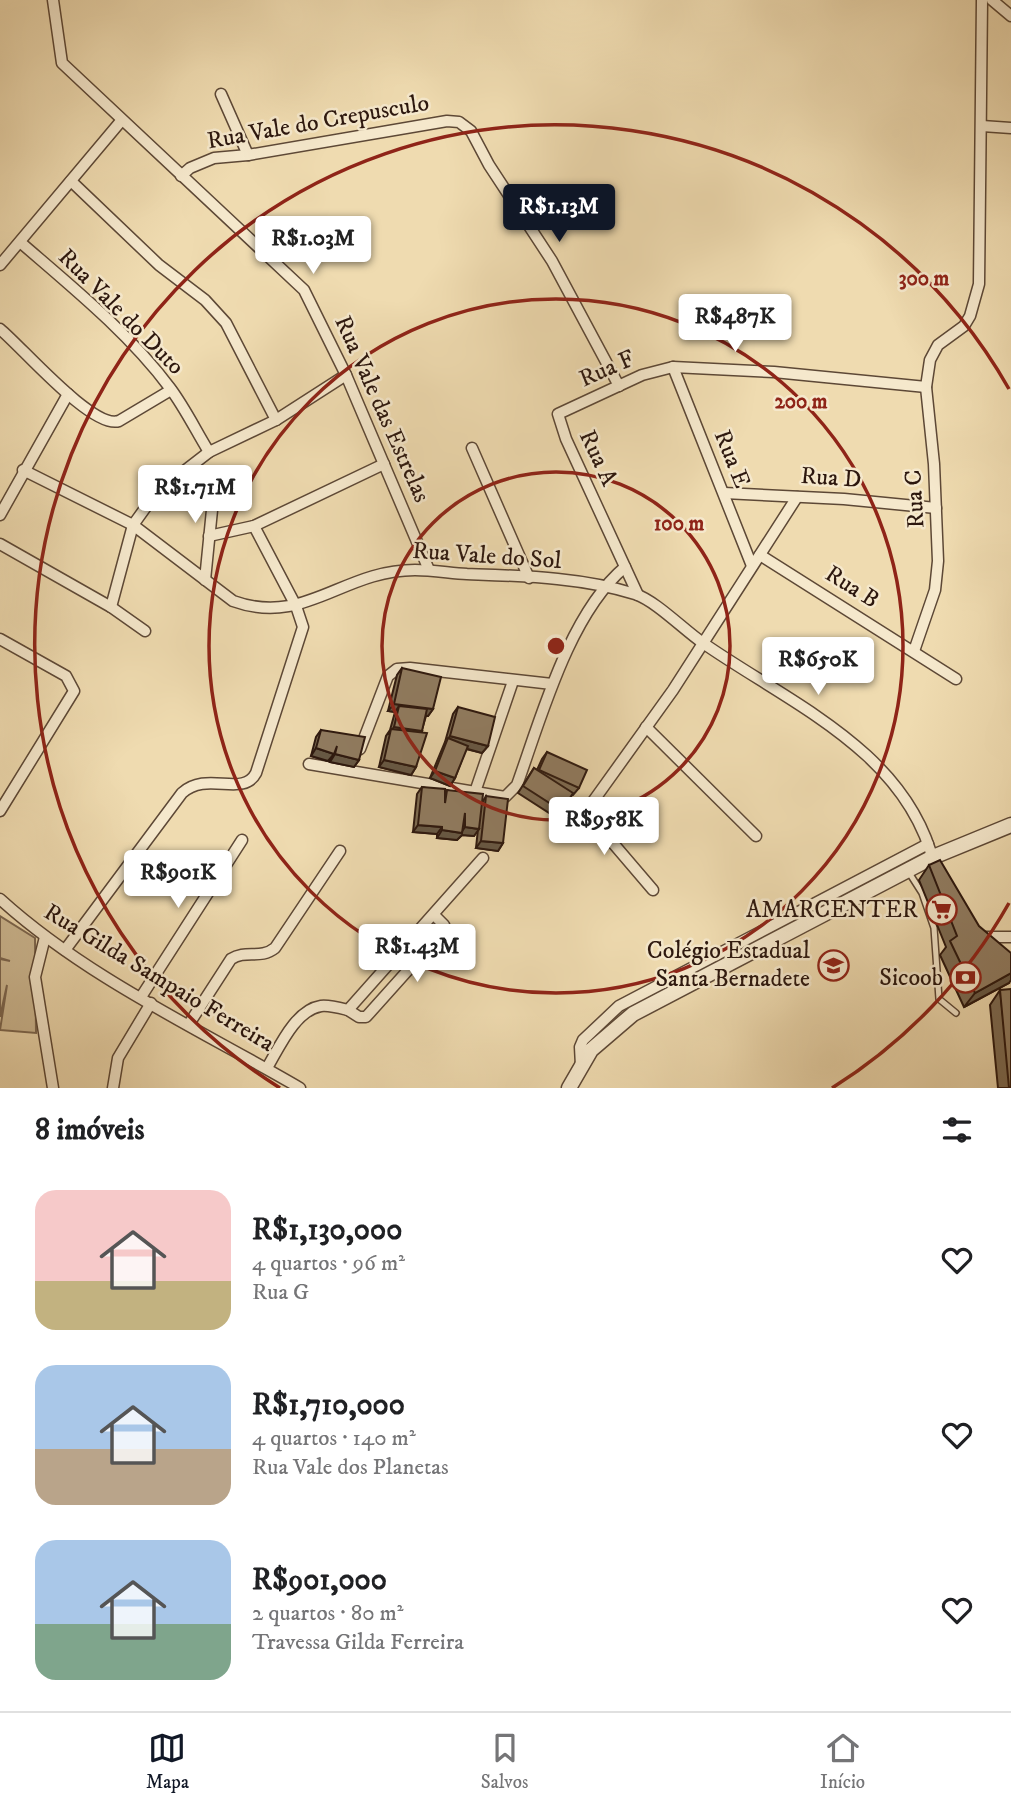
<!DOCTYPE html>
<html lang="pt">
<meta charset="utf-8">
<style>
:root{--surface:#fff;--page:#f2f2f2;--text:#202124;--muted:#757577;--line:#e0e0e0;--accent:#111827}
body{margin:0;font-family:"IM FELL DW Pica",serif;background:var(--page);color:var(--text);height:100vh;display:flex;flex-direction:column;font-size:26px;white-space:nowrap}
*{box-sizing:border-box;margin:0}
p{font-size:23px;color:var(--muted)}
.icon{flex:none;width:38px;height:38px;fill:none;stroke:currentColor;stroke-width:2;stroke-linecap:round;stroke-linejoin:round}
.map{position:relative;height:1088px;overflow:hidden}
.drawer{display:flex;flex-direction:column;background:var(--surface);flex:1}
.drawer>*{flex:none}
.price{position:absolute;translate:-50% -60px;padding:0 16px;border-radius:7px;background:#fff;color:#222;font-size:23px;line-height:46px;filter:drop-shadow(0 2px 4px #0008)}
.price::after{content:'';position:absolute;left:50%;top:42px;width:21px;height:16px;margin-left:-10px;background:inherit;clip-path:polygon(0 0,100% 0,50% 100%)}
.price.current{background:var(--accent);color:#fff}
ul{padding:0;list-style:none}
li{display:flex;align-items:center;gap:21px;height:175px;padding:0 35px}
li span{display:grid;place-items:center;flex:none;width:196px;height:140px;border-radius:21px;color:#555}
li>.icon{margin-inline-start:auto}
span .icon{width:84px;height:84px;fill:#fffc;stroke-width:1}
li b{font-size:30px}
h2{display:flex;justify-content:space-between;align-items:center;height:84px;padding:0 35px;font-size:30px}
.dock{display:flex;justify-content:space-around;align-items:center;height:98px;border-top:2px solid var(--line);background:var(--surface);font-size:19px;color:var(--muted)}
.dock a{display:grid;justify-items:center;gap:4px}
.dock .current{color:var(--accent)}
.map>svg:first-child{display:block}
</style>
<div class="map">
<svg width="1011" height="1088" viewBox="0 0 1011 1088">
<rect width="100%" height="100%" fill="#efdbb0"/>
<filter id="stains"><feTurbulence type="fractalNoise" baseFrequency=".00286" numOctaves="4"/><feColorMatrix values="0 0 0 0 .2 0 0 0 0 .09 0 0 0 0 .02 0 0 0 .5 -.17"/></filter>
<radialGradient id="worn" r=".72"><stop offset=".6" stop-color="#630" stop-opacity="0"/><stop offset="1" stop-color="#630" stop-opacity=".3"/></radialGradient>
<polygon fill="#ceba94" stroke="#7d6851" stroke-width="2" points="0,916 35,938 36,1033 0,1030 7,985 0,1017 0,959 10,961 0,958"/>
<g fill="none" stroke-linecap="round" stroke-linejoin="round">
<defs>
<polyline id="service" points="908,871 922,893 934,928 939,999 956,1013"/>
<g id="minor">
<polyline points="53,0 62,63 304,290 346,375 429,570"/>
<polyline points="992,0 1011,16"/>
<polyline points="221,94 248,155"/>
<polyline points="982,126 1011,128"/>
<polyline points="181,176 190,168 214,158 248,155 447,121 459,122 471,131 489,165 552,261 619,386"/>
<polyline points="71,181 159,265 205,300 226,323 276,420"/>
<path d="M20,242C72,287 129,333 170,388C185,408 196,431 209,452"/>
<polyline points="0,265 121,121"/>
<path d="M0,329C22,347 93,430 119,421L171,390"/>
<polyline points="673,367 752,566"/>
<polyline points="472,448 529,578"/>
<polyline points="195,465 212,510 205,580"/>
<path d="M23,470L133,525L233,601C305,627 342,570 415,570C432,570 450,573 467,574C522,576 582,577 635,594C656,601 684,630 703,643C789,703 907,751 934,864"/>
<polyline points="724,493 844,499 936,508"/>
<polyline points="0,515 68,394"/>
<polyline points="209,536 254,526 384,464"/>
<polyline points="0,544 111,607 145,631"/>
<polyline points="760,555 956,679"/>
<polyline points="638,595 566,439 558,414 642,375 673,367 774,372 926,387"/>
<polyline points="111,607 133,525 156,493 209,452 276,420 346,375"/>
<polyline points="0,639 66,676 74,691 0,811"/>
<polyline points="914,651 935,590 938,561 934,464 926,387 930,360 938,345 964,326 970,316 979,284 982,0"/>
<polyline points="646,727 756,836"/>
<polyline points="360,749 388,676 397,669 410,668 552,684"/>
<path d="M309,764L505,797L517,785C541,718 569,614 625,567"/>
<polyline points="475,792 513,681"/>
<polyline points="572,805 612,842 653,890"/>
<polyline points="584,814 673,690 797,497"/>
<path d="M0,899C87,978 199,1029 300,1088"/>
<polyline points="45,937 35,977 53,1088"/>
<polyline points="978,937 1011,937"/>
<path d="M65,950L182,793C207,770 243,798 256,773L303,627L296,606L254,526"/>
<polyline points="141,997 242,840"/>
<polyline points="348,1010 359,1017 366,1017 444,930 444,925 434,915"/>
<path d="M189,1024L231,959C246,949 260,960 275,948L340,851"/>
<polyline points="581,1066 580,1047 583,1040 619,1006 928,844"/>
<path d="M267,1068C279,1048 295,1010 321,1006C329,1005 340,1008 348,1010L483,858"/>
<polyline points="113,1088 118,1058 151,1003"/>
</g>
<polyline id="tertiary" points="569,1088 591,1050 633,1014 933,857 1011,825"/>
</defs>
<use href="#service" stroke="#5d4836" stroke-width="8"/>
<use href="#minor" stroke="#5d4836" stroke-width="13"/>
<use href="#tertiary" stroke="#5d4836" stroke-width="17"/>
<use href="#service" stroke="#f5e8cc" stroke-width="5"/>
<use href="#minor" stroke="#f5e8cc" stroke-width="10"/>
<use href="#tertiary" stroke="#f5e8cc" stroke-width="14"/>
</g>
<g fill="#7d6c54" stroke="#2c170e" stroke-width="2">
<polygon points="402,668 433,709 428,716 426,716 421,733 416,767 411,775 379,767 386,736 390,730 395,712 388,711 397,675"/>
<polygon points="458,707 488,746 482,753 466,749 455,778 450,786 430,778 445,742 453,714"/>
<polygon points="321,730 359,760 354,767 330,762 331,757 328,761 311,756 316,737"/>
<polygon points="547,752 579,788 573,795 572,795 557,818 518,793 534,768 537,770 542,759"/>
<polygon points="422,787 445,793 447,790 482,803 486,796 503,843 498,851 476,848 478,829 474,836 462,835 457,840 437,838 437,834 413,832 417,794"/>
<polygon points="929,865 1009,983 964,1007 940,955 946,947 919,880"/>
<polygon points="1000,990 1011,1088 998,1088 990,1005"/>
</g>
<g fill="#665845" stroke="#2c170e" stroke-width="2">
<polygon points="394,704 433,709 428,716 398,712 399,706 395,712 388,711"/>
<polygon points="394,727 422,731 417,738 389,734"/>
<polygon points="450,736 488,746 482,753 446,743"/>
<polygon points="316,748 334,754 328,761 311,756"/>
<polygon points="335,754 359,760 354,767 330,762"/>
<polygon points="384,760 416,767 411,775 379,767"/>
<polygon points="435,771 455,778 450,786 430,778"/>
<polygon points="418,825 442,827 437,834 413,832"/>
<polygon points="465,827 479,829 474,836 462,835 457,840 437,838 442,830 461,833"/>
<polygon points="481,841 503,843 498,851 476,848"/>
<polygon points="1011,973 1011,980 1009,983 964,1007 975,993"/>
</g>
<g fill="#917d62" stroke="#2c170e" stroke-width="2">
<polygon points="402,668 441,677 433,709 394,704"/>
<polygon points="399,706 427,709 422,731 394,727"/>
<polygon points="458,707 495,717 488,746 450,736"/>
<polygon points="391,729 427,733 416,767 384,760"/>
<polygon points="321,730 365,737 359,760 335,754 337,746 334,754 316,748"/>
<polygon points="448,738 468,746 455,778 435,771"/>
<polygon points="547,752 587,770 579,788 539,770"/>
<polygon points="534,768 573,793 562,811 523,786"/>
<polygon points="422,787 445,789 445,803 447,790 483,794 479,829 465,827 465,813 462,833 442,830 442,827 418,825"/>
<polygon points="486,796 508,799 503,843 481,841"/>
<polygon points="940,860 979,926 1011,953 1011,973 975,993 950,941 957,936 929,865"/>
<polygon points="1011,989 1011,1087 1009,1088 1000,990"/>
</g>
<g fill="none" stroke="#8f2418" stroke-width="3.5">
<circle cx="556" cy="646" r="174"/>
<circle cx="556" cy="646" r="347"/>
<path d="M1009 903A521 521 0 0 1 832 1088M280 1088A521 521 0 1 1 1009 389"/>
</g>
<defs>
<symbol id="supermarket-ring" viewBox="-11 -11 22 22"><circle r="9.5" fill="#f5e8cc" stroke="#8f2418" stroke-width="1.5"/><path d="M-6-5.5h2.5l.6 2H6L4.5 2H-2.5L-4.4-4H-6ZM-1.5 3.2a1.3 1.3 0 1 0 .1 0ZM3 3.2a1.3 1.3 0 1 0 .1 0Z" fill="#8f2418"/></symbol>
<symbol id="school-ring" viewBox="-11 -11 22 22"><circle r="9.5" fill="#f5e8cc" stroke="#8f2418" stroke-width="1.5"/><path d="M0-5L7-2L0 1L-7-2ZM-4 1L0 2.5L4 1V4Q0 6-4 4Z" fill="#8f2418"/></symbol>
<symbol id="bank-ring" viewBox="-11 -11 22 22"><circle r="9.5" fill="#f5e8cc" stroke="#8f2418" stroke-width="1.5"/><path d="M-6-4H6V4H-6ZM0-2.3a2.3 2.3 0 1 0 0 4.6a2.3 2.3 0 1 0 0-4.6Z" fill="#8f2418"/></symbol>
</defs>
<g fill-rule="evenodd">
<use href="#supermarket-ring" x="924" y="892" width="35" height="35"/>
<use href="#school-ring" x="816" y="948" width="35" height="35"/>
<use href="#bank-ring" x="948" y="960" width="35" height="35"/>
</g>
<g text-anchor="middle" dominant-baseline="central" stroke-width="5" stroke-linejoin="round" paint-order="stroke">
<g font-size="24" fill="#2c170e" stroke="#f5e8cc">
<text transform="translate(318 122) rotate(-10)">Rua Vale do Crepusculo</text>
<text transform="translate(121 312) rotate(45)">Rua Vale do Duto</text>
<text transform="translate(607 369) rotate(-24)">Rua F</text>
<text transform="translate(382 409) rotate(66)">Rua Vale das Estrelas</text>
<text transform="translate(598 458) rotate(65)">Rua A</text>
<text transform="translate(732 459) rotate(68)">Rua E</text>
<text transform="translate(831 478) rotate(4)">Rua D</text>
<text transform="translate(915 499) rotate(-93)">Rua C</text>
<text transform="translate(487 556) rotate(4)">Rua Vale do Sol</text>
<text transform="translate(852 587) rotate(32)">Rua B</text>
<text transform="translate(159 978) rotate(31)">Rua Gilda Sampaio Ferreira</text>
</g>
<g font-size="24" fill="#2c170e" stroke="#f5e8cc" text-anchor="end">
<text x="918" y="910">AMARCENTER</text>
<text x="810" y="951">Colégio Estadual<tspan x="810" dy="28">Santa Bernadete</tspan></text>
<text x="943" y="978">Sicoob</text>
</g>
</g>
<circle cx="556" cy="646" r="10" fill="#8f2418" stroke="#f5e8cc" stroke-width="3.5"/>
<g font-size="21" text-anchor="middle" font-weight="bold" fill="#8f2418" stroke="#f5e8cc" stroke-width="5" stroke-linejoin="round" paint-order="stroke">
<text x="924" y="285">300 m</text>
<text x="801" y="408">200 m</text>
<text x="679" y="530">100 m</text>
</g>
<rect width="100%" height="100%" filter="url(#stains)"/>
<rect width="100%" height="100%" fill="url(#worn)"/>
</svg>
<b class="price current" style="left:559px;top:244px">R$1.13M</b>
<b class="price" style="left:313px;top:276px">R$1.03M</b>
<b class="price" style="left:735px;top:354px">R$487K</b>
<b class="price" style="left:195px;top:525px">R$1.71M</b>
<b class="price" style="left:818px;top:697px">R$650K</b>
<b class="price" style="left:604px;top:857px">R$958K</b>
<b class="price" style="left:178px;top:910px">R$901K</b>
<b class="price" style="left:417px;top:984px">R$1.43M</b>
</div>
<section class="drawer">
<h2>8 imóveis<svg class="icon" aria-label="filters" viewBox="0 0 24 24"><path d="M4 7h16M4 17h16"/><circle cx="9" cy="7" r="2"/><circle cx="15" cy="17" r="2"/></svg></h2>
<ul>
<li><span style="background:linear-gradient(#f6c9c9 65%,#c2b280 0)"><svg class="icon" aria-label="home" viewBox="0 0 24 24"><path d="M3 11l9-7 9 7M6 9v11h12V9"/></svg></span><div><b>R$1,130,000</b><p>4 quartos · 96 m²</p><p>Rua G</p></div><svg class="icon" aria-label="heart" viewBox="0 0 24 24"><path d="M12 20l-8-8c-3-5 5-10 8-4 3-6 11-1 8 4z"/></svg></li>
<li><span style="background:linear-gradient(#a9c7e8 60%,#b9a48a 0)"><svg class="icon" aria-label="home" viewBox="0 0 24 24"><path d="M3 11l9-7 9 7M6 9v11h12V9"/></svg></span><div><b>R$1,710,000</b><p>4 quartos · 140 m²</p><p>Rua Vale dos Planetas</p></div><svg class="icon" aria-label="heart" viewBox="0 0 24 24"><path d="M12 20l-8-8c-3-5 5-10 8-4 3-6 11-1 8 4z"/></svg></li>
<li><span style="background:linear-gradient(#a9c7e8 60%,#7fa58c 0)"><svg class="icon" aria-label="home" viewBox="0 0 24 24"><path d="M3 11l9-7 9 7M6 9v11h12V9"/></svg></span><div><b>R$901,000</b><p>2 quartos · 80 m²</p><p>Travessa Gilda Ferreira</p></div><svg class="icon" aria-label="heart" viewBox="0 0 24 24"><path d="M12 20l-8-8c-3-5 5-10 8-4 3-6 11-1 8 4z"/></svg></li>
</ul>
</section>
<nav class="dock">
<a class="current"><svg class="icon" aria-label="map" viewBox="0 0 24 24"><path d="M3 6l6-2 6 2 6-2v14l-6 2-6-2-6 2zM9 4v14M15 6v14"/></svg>Mapa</a>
<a><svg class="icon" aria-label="saved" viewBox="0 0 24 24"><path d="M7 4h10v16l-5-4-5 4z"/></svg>Salvos</a>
<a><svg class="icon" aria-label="home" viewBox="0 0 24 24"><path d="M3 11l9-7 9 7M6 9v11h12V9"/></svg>Início</a>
</nav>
